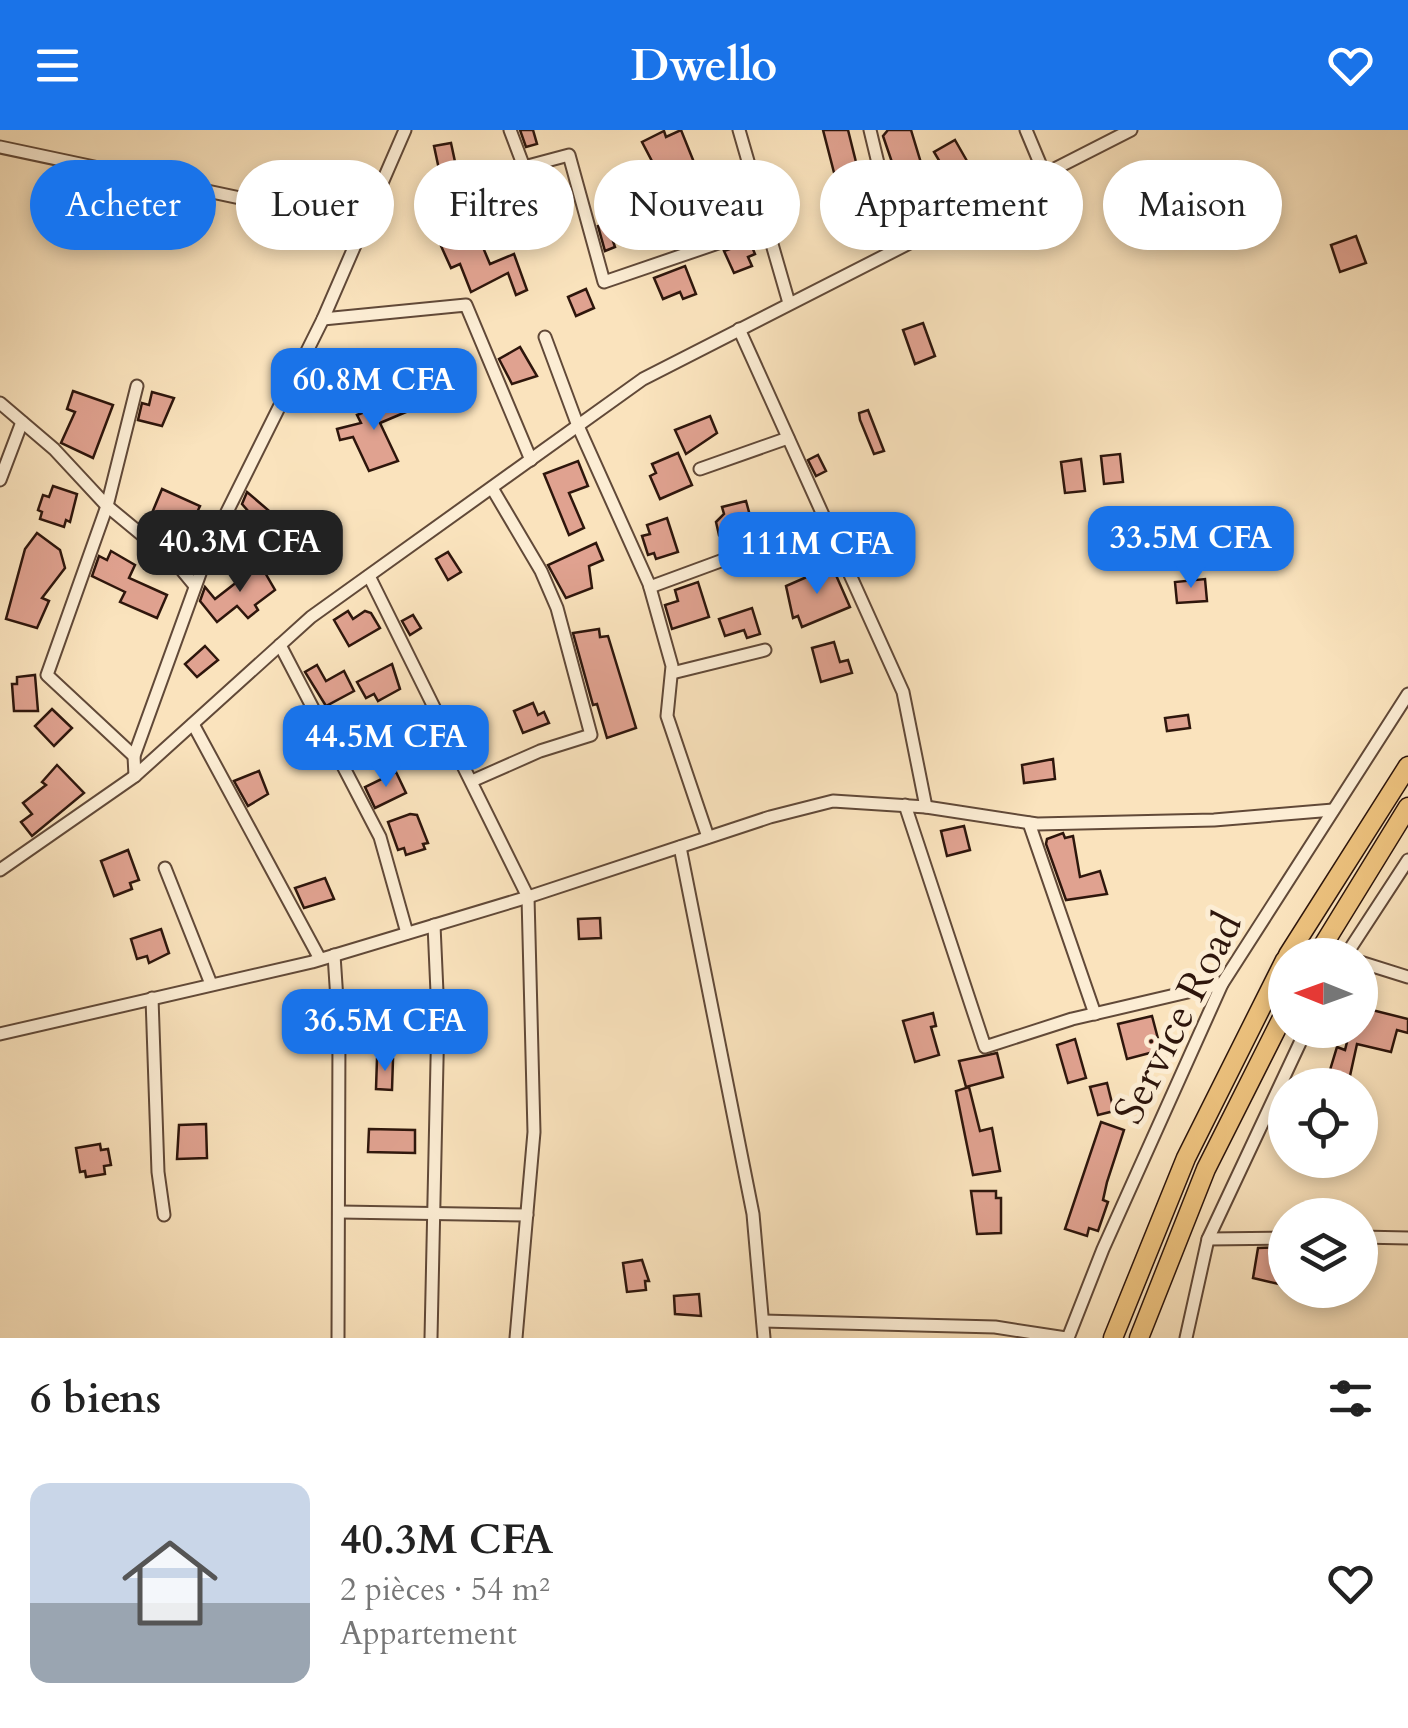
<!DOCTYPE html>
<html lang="fr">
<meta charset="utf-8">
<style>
:root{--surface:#fff;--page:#f2f2f2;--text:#222;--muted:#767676;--accent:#1a73e8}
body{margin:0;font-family:Cardo,serif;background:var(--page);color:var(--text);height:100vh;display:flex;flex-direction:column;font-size:38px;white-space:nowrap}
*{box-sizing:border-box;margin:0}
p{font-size:32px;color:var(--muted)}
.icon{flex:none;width:55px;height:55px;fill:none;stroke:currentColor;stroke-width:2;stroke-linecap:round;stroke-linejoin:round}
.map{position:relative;height:1208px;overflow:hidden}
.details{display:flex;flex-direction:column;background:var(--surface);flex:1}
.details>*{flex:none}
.banner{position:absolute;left:30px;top:30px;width:1350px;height:90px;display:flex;gap:20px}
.needle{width:65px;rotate:271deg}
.fabs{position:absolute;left:1268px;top:808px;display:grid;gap:20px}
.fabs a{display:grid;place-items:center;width:110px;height:110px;border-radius:50%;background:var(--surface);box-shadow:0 5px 15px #0003;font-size:50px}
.price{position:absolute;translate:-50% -85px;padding:0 22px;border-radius:20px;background:var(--accent);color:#fff;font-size:32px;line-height:65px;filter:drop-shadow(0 2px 5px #0008)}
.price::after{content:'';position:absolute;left:50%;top:60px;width:30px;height:22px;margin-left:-15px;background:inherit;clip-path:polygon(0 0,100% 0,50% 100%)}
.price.active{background:#222;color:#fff}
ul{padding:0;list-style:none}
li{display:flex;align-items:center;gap:30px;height:250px;padding:0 30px}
li span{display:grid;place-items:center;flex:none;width:280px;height:200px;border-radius:20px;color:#555}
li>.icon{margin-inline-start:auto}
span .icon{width:120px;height:120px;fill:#fffc;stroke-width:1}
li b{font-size:42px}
h2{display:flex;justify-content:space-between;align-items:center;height:120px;padding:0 30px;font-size:42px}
.chip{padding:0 35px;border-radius:45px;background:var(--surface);box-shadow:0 5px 15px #0003;font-size:35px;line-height:90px}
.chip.active{background:var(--accent);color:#fff}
header{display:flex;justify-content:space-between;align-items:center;height:130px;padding:0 30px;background:var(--accent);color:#fff;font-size:45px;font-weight:700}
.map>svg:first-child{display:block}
</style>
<header><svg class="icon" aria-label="menu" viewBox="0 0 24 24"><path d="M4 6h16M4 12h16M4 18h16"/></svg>Dwello<svg class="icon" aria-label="heart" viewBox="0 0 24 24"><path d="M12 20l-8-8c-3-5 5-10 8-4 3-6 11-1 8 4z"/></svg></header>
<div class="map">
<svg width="1408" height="1208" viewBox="0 0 1408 1208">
<rect width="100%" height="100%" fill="#fae3bd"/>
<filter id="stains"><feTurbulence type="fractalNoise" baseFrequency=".002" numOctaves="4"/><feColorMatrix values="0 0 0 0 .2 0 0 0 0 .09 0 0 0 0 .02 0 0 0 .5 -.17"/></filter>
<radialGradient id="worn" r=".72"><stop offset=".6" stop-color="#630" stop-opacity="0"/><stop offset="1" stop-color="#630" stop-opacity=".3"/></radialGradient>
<g fill="#e0a290" stroke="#2e160c" stroke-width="2.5">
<polygon points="520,0 533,0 537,14 526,17"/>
<polygon points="681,0 714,82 677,97 666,58 642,12 664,1 666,7"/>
<polygon points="823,0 848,0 861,52 838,58"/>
<polygon points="888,0 911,0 928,56 922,58 923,63 897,71 890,43 895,41 883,6"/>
<polygon points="955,10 967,31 947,44 934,22"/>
<polygon points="451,13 457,41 440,44 434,16"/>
<polygon points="295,35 311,35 310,58 294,58"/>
<polygon points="607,93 615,117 605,121 598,96"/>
<polygon points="476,101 490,134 514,124 527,160 516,165 508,143 471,162 460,134 451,138 441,116"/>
<polygon points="1356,106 1366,133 1340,142 1331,115"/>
<polygon points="750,112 755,124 748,127 752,136 734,143 724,121"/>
<polygon points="685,136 696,164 683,169 680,162 663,169 654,148"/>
<polygon points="586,159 594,178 576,186 568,167"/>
<polygon points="923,193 935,226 915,234 903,200"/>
<polygon points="520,217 537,246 512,254 499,229"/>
<polygon points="73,261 113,275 93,328 61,313 75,282 67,279"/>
<polygon points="152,262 174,268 162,296 138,290 142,273 149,275"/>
<polygon points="389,267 391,272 400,268 406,282 380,293 398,331 369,341 353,307 340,310 337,299 361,293 357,285 367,281 365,277"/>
<polygon points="868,280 884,321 874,324 860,290 859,283"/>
<polygon points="710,286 717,303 686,324 675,300"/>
<polygon points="678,323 692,355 660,369 650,346 656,343 652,334"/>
<polygon points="1120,324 1123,352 1104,354 1101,326"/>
<polygon points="818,325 826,341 816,346 808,330"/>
<polygon points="1081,329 1085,361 1065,363 1061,332"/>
<polygon points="578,331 588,356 569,363 584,398 569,405 544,344"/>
<polygon points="53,356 77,364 70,392 66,390 64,397 40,389 42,382 38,380 43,365 49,367"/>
<polygon points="162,359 200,376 187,404 152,383"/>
<polygon points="247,362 275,386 262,397 242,374"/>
<polygon points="746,371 752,393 719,405 716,392 724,384 722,377"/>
<polygon points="667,388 678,422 656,429 654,423 648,425 642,406 650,404 647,395"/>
<polygon points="37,403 60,420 65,438 42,468 49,471 37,498 6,489 25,419"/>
<polygon points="596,413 603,430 589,436 592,458 566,468 548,435"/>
<polygon points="111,421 135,435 129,448 167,465 157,488 120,472 125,462 92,446 99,426 107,430"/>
<polygon points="448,422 461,442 448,450 436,429"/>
<polygon points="260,434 275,460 255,475 258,480 248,488 237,476 217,492 200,471 205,457 215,469"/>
<polygon points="832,436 850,477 802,497 798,486 793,488 786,456"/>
<polygon points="1205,449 1207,471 1177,473 1175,452"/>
<polygon points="698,452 709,487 672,499 665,475 678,471 675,460"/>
<polygon points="752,478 760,504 747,508 744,500 725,506 719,489"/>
<polygon points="348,481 353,489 365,481 371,483 380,498 349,516 334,490"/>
<polygon points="413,485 421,498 410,505 402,491"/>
<polygon points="599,499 600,507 608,506 636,598 607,608 597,574 593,575 573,503"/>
<polygon points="834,512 840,532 848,530 852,543 821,552 812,518"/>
<polygon points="205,516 218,530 197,547 185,534"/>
<polygon points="392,534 400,559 378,571 374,564 366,568 357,552"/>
<polygon points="317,535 326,551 344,541 354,561 326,576 305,542"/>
<polygon points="35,545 38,581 14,581 12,554 17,554 17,547"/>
<polygon points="533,573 538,585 544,582 549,593 523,603 514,581"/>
<polygon points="52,579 72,598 54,616 35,596"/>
<polygon points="1188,585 1190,598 1167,601 1165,588"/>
<polygon points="1053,629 1055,649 1024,653 1022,635"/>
<polygon points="57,635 84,663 32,706 21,692 32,684 23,673 46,655 42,652"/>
<polygon points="259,641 268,664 248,676 234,651"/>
<polygon points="396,642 406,663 375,678 365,657"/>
<polygon points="410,684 417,685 428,713 423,714 425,719 406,725 404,718 398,720 388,692"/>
<polygon points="964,696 970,720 947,726 941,701"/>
<polygon points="1063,703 1065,708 1073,706 1080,747 1100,741 1107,764 1066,770 1046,714 1047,709"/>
<polygon points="128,720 139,750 130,753 132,759 114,766 101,731"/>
<polygon points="325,748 334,769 304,778 295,758"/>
<polygon points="600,788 601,808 579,809 578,789"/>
<polygon points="161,799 169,823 149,833 147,826 137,829 131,809"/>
<polygon points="1360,877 1408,889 1408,903 1397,900 1391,922 1357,914 1348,955 1327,950 1337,917 1345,920 1350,900 1360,900"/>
<polygon points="933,883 936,896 931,897 939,925 915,932 903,891"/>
<polygon points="1152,886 1161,920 1127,929 1118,894"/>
<polygon points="1075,909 1086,948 1068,953 1057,915"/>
<polygon points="997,923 1003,947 966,957 959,931"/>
<polygon points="377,929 393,929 392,960 376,959"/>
<polygon points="1107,953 1114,981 1098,985 1090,957"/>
<polygon points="969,957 980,1001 992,998 1000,1041 973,1045 956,961"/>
<polygon points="1101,992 1124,1000 1107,1052 1103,1070 1108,1072 1098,1101 1089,1098 1087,1106 1065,1099"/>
<polygon points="206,994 207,1028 177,1029 179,995"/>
<polygon points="369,999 415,1000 415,1023 368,1022"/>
<polygon points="100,1014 101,1020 108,1019 111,1035 104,1036 105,1044 86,1047 85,1041 80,1042 76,1018"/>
<polygon points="971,1061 996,1061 996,1068 1001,1068 1001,1103 977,1104"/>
<polygon points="1285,1117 1283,1155 1253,1148 1258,1118"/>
<polygon points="642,1130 649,1151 645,1151 646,1160 627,1162 623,1133"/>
<polygon points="699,1164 701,1186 675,1184 674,1166"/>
</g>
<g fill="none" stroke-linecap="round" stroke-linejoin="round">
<defs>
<g id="street">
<polyline points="510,0 524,37 569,25 604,152 768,96"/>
<polyline points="739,0 789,173"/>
<polyline points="870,0 898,116"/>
<polyline points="1026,0 1044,43"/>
<polyline points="0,17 363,94"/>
<polyline points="323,189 466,175 531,330"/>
<polyline points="739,199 903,562 926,677"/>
<polyline points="545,207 578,296 649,454 672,536 667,586 708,707"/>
<polyline points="0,273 54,319 107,376 176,433 195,456"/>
<polyline points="700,339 788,308"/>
<polyline points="0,350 22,292"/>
<polyline points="369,446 528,767 534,1002 516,1208"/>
<polyline points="650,457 726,429"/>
<polyline points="280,515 380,707 407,803"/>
<polyline points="672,543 765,520"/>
<polyline points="193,594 320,829"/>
<polyline points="134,626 47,545 107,376 137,256"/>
<polyline points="135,646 134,626 210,416 323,189 405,0"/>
<polyline points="472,651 540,621 591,605 557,478 541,441 492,358"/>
<polyline points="905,675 985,917 1072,889 1222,854"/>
<polyline points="1029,693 1095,884"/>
<polyline points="680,717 753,1084 764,1208"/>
<polyline points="165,738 211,854"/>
<polyline points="0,740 135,646 311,487 643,249 1131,0"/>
<polyline points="334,825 339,900 338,1208"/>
<polyline points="1346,825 1408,730"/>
<polyline points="1360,832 1408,847"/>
<polyline points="152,868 158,1042 164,1085"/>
<polyline points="0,904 312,832 528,767 770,687 833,671 926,677 1037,694 1214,690 1333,680"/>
<polyline points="340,1082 527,1085"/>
<polyline points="1360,1107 1408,1108"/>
<polyline points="1208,1109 1285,1108"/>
<polyline points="763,1191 995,1197 1066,1208"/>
<polyline points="431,1208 438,885 434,795"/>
<polyline points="1068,1208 1103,1119 1222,854 1408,564"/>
<polyline points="1186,1208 1208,1109 1306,900"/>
</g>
<g id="primary">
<polyline points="1288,825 1408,636"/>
<polyline points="1317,825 1408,677"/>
<polyline points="1113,1208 1186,1028 1285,830"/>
<polyline points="1139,1208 1206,1039 1285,882"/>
</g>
</defs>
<use href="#street" stroke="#614938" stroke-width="15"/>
<use href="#primary" stroke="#2e160c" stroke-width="21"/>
<use href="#street" stroke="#fcedd4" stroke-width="11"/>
<use href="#primary" stroke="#edc27e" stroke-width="18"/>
</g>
<g text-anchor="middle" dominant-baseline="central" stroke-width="10" stroke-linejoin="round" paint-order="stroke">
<g font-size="42" fill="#2e160c" stroke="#fcedd4">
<text transform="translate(1178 888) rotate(-63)">Service Road</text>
</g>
</g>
<rect width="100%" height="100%" filter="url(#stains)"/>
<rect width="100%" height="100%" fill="url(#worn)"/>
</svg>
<div class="fabs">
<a><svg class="needle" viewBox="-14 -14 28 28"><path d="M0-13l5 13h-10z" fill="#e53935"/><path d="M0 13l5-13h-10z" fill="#767676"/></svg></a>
<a><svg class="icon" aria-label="locate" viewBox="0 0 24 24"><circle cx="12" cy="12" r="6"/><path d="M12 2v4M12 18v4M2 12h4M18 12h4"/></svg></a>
<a><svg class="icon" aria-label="layers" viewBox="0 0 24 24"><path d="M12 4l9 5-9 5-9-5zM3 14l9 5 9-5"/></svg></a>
</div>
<b class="price" style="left:374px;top:303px">60.8M CFA</b>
<b class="price" style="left:1191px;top:461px">33.5M CFA</b>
<b class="price active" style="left:240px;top:465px">40.3M CFA</b>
<b class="price" style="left:817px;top:467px">111M CFA</b>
<b class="price" style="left:386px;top:660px">44.5M CFA</b>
<b class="price" style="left:385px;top:944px">36.5M CFA</b>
<div class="banner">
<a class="chip active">Acheter</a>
<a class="chip">Louer</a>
<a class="chip">Filtres</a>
<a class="chip">Nouveau</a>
<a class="chip">Appartement</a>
<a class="chip">Maison</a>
</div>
</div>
<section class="details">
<h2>6 biens<svg class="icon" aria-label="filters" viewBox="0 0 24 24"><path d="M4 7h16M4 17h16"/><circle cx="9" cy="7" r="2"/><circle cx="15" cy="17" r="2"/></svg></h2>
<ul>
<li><span style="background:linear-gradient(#c9d6e8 60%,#9aa5b1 0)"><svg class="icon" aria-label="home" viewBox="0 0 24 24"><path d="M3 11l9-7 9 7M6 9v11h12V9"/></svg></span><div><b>40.3M CFA</b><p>2 pièces · 54 m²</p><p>Appartement</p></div><svg class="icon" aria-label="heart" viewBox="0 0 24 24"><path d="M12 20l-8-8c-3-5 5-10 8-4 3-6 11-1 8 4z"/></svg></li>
</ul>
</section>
